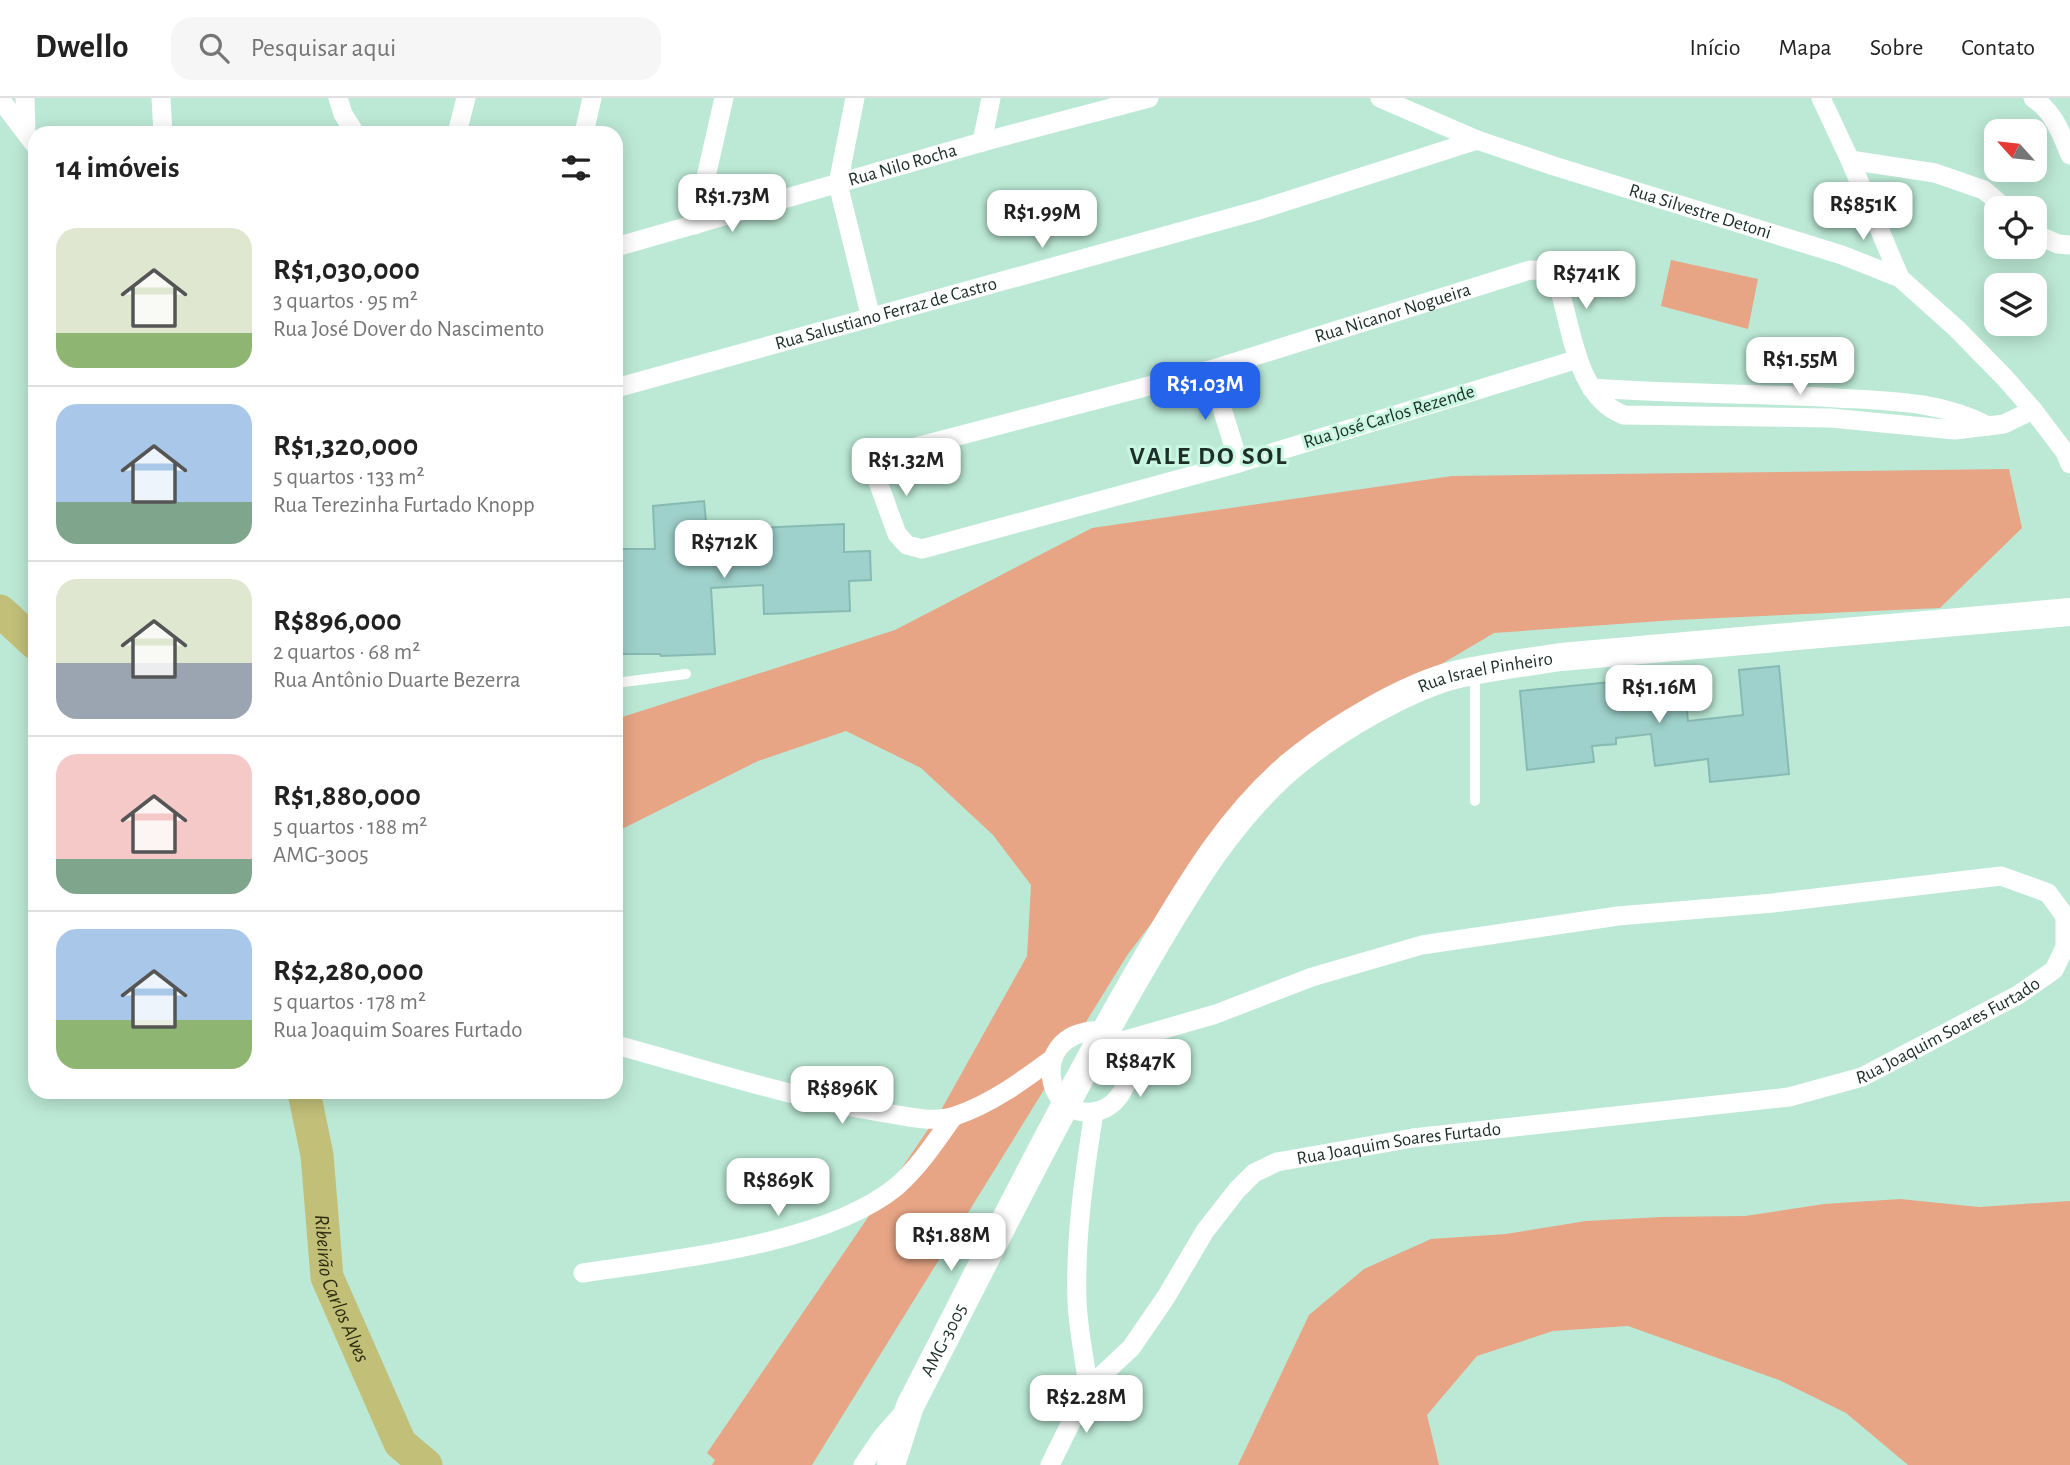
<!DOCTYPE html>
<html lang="pt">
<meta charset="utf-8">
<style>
:root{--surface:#fff;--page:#f6f6f6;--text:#222;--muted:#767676;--line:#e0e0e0;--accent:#2563eb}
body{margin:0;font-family:"Alegreya Sans",sans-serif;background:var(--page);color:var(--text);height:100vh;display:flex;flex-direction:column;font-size:26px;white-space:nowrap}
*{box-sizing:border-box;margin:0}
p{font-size:23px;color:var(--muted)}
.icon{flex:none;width:38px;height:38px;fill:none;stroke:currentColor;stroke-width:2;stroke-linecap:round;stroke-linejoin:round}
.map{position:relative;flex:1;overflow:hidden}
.side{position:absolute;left:28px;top:28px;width:595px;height:973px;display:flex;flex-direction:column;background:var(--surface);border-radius:21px;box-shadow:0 4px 18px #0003}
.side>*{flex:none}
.needle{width:46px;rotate:297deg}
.tools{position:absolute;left:1984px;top:21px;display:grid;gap:14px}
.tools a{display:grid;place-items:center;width:63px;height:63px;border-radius:14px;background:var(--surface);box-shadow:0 4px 18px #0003;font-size:35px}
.price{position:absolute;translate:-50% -60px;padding:0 16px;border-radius:14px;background:#fff;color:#222;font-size:23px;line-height:46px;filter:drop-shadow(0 2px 4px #0008)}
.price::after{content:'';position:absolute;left:50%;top:42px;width:21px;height:16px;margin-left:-10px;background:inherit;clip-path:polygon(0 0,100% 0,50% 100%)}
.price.current{background:var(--accent);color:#fff}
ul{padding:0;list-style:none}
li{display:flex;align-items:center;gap:21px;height:175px;padding:0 28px}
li+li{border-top:2px solid var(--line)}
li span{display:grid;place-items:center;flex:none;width:196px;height:140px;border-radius:21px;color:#555}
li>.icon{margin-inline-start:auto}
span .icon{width:84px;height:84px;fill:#fffc;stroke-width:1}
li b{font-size:30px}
h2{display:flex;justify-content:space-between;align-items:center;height:84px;padding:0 28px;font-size:30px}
header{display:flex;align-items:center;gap:42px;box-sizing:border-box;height:98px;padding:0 35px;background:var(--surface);border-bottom:2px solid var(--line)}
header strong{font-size:33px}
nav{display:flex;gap:38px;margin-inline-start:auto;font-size:24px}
.search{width:490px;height:63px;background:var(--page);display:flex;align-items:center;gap:18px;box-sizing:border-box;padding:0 24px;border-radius:21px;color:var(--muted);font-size:26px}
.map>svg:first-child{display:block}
</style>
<header>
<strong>Dwello</strong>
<div class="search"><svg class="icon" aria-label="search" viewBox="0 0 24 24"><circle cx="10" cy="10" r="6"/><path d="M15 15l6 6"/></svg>Pesquisar aqui</div>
<nav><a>Início</a><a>Mapa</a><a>Sobre</a><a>Contato</a></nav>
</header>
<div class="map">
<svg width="2070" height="1367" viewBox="0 0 2070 1367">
<rect width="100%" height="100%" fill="#bce9d6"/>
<g fill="#e7a585">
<polygon points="1671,162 1758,181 1748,231 1661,208"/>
<polygon points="2009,371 2022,430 1940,510 1675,522 1494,535 1369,609 1280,658 1128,856 812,1367 712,1367 715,1362 707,1355 940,1014 1027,858 1031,787 993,737 921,670 846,633 758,663 616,734 616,621 895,532 1092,430 1452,378"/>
<polygon points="1900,1101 1979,1109 2070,1103 2070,1367 1908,1367 1846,1315 1779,1282 1628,1228 1553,1233 1477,1258 1427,1317 1439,1367 1238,1367 1309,1217 1364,1171 1431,1141 1506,1136 1586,1123 1661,1119 1745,1118 1824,1106"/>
</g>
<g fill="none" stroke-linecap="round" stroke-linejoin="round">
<g stroke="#c2bf79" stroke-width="33">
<polyline points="0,513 35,545"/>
<path id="s1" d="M304,994L317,1057L327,1179L400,1345L426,1367"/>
</g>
</g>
<g fill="#9ed1cb" stroke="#87bab3" stroke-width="2">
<polygon points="704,403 710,464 760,462 759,430 844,426 844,454 870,453 871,482 849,483 850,513 764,516 763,487 711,490 715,556 661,558 660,556 616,556 616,451 655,451 653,408"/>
<polygon points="1779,568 1789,676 1710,684 1708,661 1655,668 1651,636 1616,640 1616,646 1592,648 1594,664 1527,672 1520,593 1683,577 1688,623 1743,617 1739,572"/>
</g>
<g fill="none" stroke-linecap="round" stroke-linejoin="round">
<g stroke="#fff" stroke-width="10">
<polyline points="616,585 686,576"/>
<polyline points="1475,703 1475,574"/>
</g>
<g stroke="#fff" stroke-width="19">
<polyline points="25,0 26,35"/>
<polyline points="161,0 163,35"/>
<polyline points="338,0 343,16 355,35"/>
<polyline points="855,0 838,86 871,220"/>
<path id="s2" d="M1380,0L1477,42L1554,68L1842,157L1900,180L1957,231L2005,280L2033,312L2065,354L2070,366"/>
<polyline points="1821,0 1850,62 1900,180"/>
<path d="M2033,0C2054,14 2061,35 2070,57"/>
<polyline points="0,1 35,47"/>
<polyline points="457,35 466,0"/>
<polyline points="584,35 592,0"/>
<polyline points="982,44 991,0"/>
<polyline points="1850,62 1935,75 1984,92 2005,110"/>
<polyline points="695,127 724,0"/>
<polyline points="2035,136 2058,146 2070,147"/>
<path id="s3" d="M616,149L982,44L1149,0"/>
<path id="s4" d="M1578,261L1239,365L922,451L907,447L897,436L874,373L878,362L889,356L1210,272L1530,172L1548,173L1555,178C1572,222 1573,298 1624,317L1831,320L1955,332L2004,326L2033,312"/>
<polyline points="1210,272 1239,365"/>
<path id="s5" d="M616,290L1259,112L1477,42"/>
<path d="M1591,290C1673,296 1755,295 1837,300C1889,303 1941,303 1988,328"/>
<path d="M1092,933C1146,939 1134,1009 1093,1014C1045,1020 1030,939 1092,933Z"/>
<path d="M616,947C705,971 795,1001 886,1015C908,1019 934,1025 955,1018C991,1006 1022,983 1052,961"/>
<path d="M583,1175C674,1161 824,1147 896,1089C919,1069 936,1043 953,1019"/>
<path d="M1088,1290C1085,1261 1078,1232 1077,1203C1075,1140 1084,1077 1094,1014"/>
<polyline points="863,1367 882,1339 905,1313"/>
<path id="s6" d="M1050,1367L1088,1290L1131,1250L1166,1199L1205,1133L1237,1092L1254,1075L1277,1064L1413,1040L1789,999L1862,979L2018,897L2054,872L2065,849V818L2048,795L2001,778L1773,805L1618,818L1422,847L1312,879L1216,916L1119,944"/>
</g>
<path stroke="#fff" stroke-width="28" id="s7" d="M891,1367L910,1308C984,1165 1055,1020 1135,881C1182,801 1229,715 1303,658C1340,629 1401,593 1447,579C1484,569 1523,565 1561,559L2070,514"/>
</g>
<g text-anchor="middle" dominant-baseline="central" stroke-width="6" stroke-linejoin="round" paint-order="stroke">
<g font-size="19" fill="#1d2f28" stroke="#c9f7e3">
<text stroke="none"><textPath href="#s3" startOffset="298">Rua Nilo Rocha</textPath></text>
<text stroke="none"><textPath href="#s2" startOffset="340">Rua Silvestre Detoni</textPath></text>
<text stroke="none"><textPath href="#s4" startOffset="1328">Rua Nicanor Nogueira</textPath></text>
<text stroke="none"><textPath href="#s5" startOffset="280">Rua Salustiano Ferraz de Castro</textPath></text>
<text transform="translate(1389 319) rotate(-17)">Rua José Carlos Rezende</text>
<text stroke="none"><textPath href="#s7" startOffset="1029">Rua Israel Pinheiro</textPath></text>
<text stroke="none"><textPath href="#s6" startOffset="1074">Rua Joaquim Soares Furtado</textPath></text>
<text stroke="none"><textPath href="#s6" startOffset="508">Rua Joaquim Soares Furtado</textPath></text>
<text stroke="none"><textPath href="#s7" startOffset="136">AMG-3005</textPath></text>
</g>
<g font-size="21" font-style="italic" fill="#2d2b0c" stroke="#c9f7e3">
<text stroke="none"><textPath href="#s1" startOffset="201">Ribeirão Carlos Alves</textPath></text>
</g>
<g font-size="26" font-weight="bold" letter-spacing="2" fill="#1d2f28" stroke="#c9f7e3">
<text x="1209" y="358">VALE DO SOL</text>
</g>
</g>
</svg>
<div class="tools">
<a><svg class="needle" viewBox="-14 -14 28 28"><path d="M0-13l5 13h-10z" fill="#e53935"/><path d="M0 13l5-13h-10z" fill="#767676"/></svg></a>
<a><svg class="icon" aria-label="locate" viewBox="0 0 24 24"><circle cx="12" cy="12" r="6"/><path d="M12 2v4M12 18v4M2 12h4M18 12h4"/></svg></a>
<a><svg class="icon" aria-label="layers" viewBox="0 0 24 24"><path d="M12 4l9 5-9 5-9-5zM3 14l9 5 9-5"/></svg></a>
</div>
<b class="price" style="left:732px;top:136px">R$1.73M</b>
<b class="price" style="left:1863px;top:144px">R$851K</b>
<b class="price" style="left:1042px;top:152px">R$1.99M</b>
<b class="price" style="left:1586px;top:213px">R$741K</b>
<b class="price" style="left:1800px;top:299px">R$1.55M</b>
<b class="price current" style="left:1205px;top:324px">R$1.03M</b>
<b class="price" style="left:906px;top:400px">R$1.32M</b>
<b class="price" style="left:724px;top:482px">R$712K</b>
<b class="price" style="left:1659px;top:627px">R$1.16M</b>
<b class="price" style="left:1140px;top:1001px">R$847K</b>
<b class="price" style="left:842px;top:1028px">R$896K</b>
<b class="price" style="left:778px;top:1120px">R$869K</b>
<b class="price" style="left:951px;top:1175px">R$1.88M</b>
<b class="price" style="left:1086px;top:1337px">R$2.28M</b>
<section class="side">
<h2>14 imóveis<svg class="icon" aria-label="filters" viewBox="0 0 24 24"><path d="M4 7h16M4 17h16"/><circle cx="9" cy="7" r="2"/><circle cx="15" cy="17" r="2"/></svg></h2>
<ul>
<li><span style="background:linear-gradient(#dfe7d0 75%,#8fb573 0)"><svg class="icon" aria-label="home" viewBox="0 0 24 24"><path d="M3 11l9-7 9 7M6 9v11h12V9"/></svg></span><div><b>R$1,030,000</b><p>3 quartos · 95 m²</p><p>Rua José Dover do Nascimento</p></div></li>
<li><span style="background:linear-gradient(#a9c7e8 70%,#7fa58c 0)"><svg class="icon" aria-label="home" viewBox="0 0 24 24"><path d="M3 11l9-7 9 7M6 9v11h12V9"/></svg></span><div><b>R$1,320,000</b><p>5 quartos · 133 m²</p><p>Rua Terezinha Furtado Knopp</p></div></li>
<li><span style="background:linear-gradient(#dfe7d0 60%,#9aa5b1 0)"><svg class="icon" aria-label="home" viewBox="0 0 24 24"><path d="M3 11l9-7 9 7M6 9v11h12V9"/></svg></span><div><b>R$896,000</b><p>2 quartos · 68 m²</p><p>Rua Antônio Duarte Bezerra</p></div></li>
<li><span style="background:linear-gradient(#f6c9c9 75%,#7fa58c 0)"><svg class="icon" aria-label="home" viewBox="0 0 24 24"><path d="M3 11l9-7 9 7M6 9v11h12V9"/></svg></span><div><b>R$1,880,000</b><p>5 quartos · 188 m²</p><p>AMG-3005</p></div></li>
<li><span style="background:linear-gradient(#a9c7e8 65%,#8fb573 0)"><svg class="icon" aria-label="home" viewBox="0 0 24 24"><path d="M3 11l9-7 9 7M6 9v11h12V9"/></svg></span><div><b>R$2,280,000</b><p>5 quartos · 178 m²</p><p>Rua Joaquim Soares Furtado</p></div></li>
</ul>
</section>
</div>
